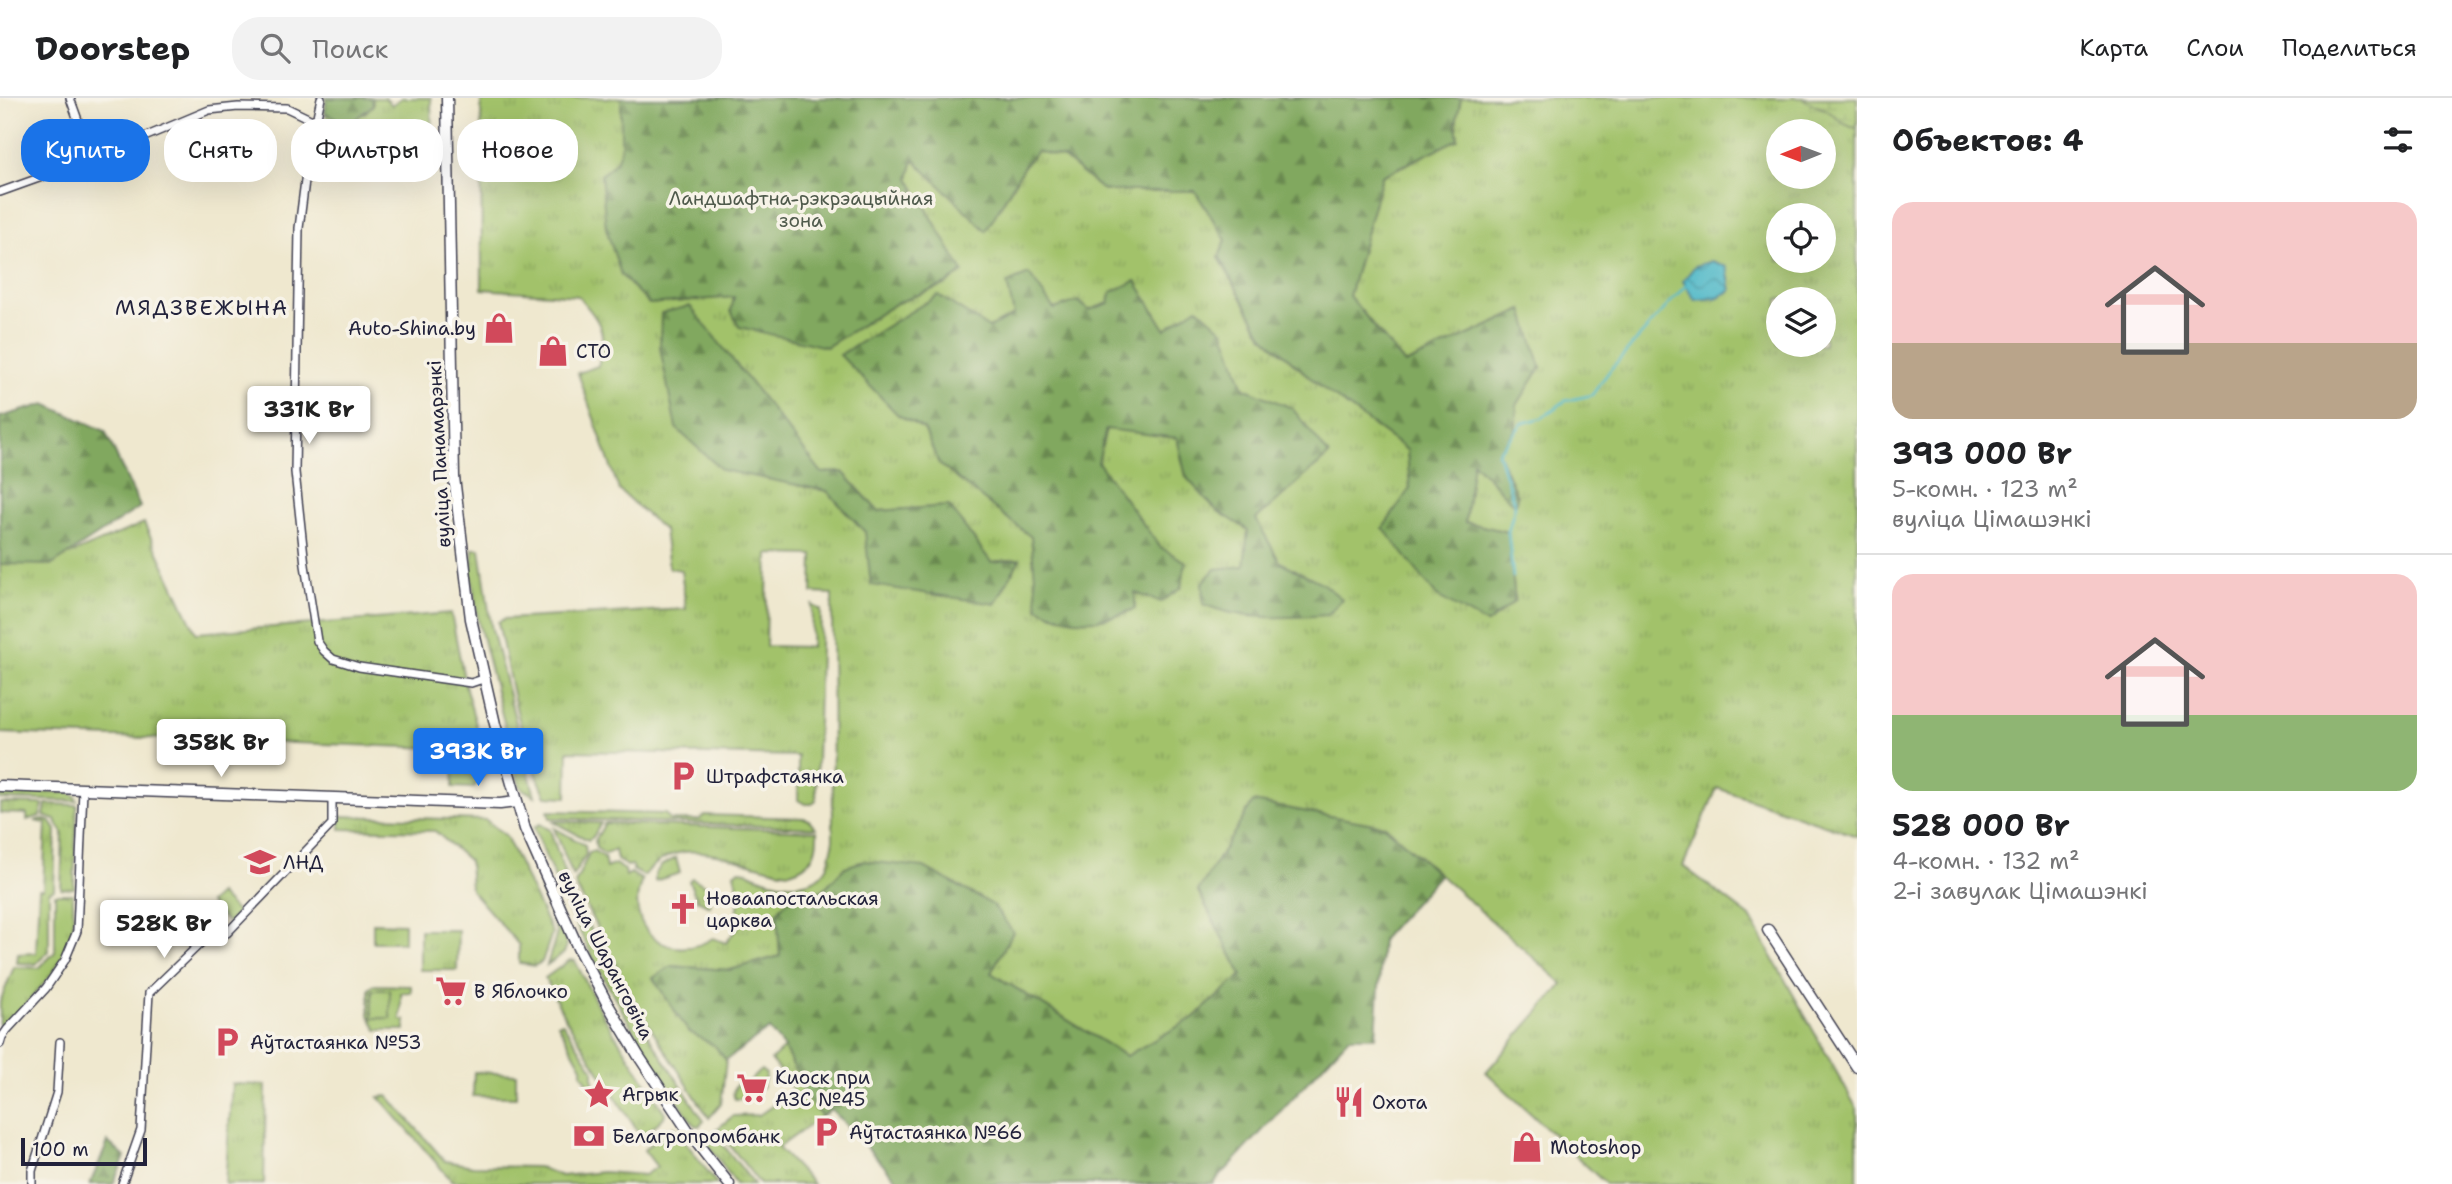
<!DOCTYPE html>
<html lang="ru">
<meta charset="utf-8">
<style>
:root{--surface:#fff;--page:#f2f2f2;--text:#202124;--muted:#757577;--line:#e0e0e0;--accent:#1a73e8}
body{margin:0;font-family:"Shantell Sans",sans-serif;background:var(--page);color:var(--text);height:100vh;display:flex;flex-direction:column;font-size:26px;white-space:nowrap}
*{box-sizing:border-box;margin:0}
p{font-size:23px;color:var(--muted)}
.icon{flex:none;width:38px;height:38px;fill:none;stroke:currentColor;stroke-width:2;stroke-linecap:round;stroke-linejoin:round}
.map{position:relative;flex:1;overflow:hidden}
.details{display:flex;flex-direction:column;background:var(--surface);width:595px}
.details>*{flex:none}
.top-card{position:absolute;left:21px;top:21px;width:665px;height:63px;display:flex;gap:14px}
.needle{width:46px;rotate:269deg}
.controls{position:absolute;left:1766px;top:21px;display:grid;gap:14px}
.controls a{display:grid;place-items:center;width:70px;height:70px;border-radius:50%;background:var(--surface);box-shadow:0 7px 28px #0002;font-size:35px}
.scale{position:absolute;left:21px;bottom:18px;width:126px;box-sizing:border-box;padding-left:7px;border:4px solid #22223b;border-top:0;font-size:19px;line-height:24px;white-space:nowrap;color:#22223b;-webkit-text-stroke:5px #f7f3e8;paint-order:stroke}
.price{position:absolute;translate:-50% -60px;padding:0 16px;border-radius:7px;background:#fff;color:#222;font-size:23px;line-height:46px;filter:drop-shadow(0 2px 4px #0008)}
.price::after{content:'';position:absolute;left:50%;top:42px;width:21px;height:16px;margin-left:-10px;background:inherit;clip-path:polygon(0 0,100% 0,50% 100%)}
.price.on{background:var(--accent);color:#fff}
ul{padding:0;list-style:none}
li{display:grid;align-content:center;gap:14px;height:371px;padding:0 35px}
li+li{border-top:2px solid var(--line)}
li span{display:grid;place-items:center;height:217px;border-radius:21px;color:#555}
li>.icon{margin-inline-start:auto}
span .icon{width:126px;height:126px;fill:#fffc;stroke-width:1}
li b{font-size:30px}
h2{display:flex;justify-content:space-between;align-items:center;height:84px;padding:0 35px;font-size:30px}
.pill{padding:0 24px;border-radius:28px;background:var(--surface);box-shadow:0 7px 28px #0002;font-size:24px;line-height:63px}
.pill.on{background:var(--accent);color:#fff}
header{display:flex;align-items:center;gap:42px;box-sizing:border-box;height:98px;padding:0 35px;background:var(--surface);border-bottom:2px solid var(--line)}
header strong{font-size:33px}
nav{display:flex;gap:38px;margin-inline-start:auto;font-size:24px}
.search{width:490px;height:63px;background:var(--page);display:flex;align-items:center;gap:18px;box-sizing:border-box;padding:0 24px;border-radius:28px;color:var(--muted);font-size:26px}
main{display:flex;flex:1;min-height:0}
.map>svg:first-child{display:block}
</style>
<header>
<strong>Doorstep</strong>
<div class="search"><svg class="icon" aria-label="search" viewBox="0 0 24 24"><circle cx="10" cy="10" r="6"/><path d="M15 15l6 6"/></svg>Поиск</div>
<nav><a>Карта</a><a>Слои</a><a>Поделиться</a></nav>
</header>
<main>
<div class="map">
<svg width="1857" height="1086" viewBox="0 0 1857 1086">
<defs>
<pattern id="grass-tufts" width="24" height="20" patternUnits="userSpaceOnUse" patternTransform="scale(1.75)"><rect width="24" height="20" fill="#a2c26b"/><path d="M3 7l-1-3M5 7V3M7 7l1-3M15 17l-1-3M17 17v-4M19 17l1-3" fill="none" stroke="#8ba65e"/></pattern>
<pattern id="forest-firs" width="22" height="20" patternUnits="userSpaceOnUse" patternTransform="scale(1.75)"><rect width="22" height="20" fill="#81a85f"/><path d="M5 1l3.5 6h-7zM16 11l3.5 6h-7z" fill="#698850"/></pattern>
<pattern id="wetland-marsh" width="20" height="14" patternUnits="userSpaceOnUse" patternTransform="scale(1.75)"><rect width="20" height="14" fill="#a2c26b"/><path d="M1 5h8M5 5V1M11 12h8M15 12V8" fill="none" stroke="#8ba65e"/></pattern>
<pattern id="water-waves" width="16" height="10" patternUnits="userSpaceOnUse" patternTransform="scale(1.75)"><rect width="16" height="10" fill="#4bb7c7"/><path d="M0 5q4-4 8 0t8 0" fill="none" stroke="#3e94a3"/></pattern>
</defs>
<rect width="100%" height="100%" fill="#f7f3e8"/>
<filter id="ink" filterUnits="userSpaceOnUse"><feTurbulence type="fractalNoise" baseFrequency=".0143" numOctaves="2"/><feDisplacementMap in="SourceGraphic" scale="14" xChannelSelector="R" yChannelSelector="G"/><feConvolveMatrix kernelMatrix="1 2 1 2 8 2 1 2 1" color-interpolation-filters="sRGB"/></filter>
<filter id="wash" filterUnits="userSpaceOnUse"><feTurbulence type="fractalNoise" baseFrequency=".00686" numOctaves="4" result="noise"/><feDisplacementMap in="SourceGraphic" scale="28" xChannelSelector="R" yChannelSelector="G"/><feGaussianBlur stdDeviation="1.57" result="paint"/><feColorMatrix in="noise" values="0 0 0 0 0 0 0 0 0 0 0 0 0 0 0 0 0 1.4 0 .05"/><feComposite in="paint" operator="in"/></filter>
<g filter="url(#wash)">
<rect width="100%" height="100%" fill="#efe8cf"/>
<g fill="url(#grass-tufts)" stroke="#627253" stroke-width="2" fill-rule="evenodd">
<polygon points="372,0 385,0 392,7 401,0 431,0 432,48 388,47 329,25 325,15 344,24 365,15 373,7"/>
<path d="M481,0H621V50L616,64L649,206L734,199L826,249L897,205L946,186L962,174L909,80L914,61L1001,108L1024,68L1037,52L1064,60L1104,93H1195L1226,142L1219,159L1263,238L1321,289L1407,352L1410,390L1486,526L1515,503L1508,434L1465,424L1472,363L1515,407L1517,398L1498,354L1515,333L1517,307L1540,269L1523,212L1405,266L1349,198L1382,78L1458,41L1456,25L1461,0H1857V738L1717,690L1683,768L1750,819L1857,1011V1086H1606L1486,974L1563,886L1385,728L1198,793L1242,877L1193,920L1126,958L991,875L845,769L823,792L789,801L777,815L780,858L730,872L671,868L688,933L715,948L726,962L721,1006L709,1020L633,902L575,786L589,755L594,753L604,759L606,770L615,766L625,772L626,778L631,775L642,782C622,830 669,868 713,840L726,845L739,827L733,824C742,807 739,793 734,775L740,772L746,773C768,785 811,797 827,769C830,763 831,754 833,747L832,496L812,495L813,457L768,456L766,548L811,549L812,507L821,512L816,703L812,706H805L798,702V658L568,653L567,699L546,698C520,644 510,582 498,524L504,521L686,511L681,472L669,470L664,432L619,392L578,275L598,268C608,232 601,225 578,198L482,191ZM1778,33H1824V79H1778ZM1778,117H1824V163H1778ZM1778,201H1824V247H1778ZM690,209L822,375L843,374L878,413L949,408L991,464L1020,461L995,506L865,434L827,393L721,371Z"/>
<polygon points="144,425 196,535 451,515 466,591 489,672 473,690 453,689 454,663 439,650 0,635 0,463 45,467"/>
<polygon points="473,451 480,451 491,527 525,660 514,664 478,522 471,475"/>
<polygon points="527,669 535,698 521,690 515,673"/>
<polygon points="0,694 70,695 75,698 77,703 0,701"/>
<polygon points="0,705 43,706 40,718 27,722 27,716 0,715"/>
<polygon points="46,706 77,707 74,790 61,791 63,735 55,722 44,718"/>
<polygon points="548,713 665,716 670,722 699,722 704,717 804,720 809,722 816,730 550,720"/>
<polygon points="340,718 486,722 506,738 552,835 542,864 534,868 519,865 519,847 471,792 469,763 435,733 340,731"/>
<polygon points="42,721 51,724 56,732 54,791 49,794 49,853 36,866 17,865 18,856 36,855 39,791 43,791 46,725 35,723"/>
<polygon points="552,723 601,725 593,739 588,742"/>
<path d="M605,725L817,733C818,754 812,768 790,774C740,769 682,728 644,778L633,772L632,767L627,768L617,762L615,752L605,756L596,750L595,743Z"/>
<path d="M540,726L550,732L570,790L613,877L639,923L704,1023L699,1028L694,1027C631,932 574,836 534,729Z"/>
<polygon points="554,730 585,747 586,756 573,778"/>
<polygon points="676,760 680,775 655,783 655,776 662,767"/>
<polygon points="692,780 708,789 711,801 710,808 697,802 689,783"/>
<polygon points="539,790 551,810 567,846 564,855 547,867 557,835"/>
<path d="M55,796H73C73,807 74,818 73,829C69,865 30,901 6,927H0V904L14,869L39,870L55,854Z"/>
<polygon points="420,832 458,832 457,872 420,872"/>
<polygon points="570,862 575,863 602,916 665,1015 664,1019 647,1035 638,1034 564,918 545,880"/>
<polygon points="373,887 411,888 411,894 401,895 401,922 405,922 405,932 377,932 369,917 369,891"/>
<polygon points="562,924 593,971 593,992 582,976 582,969 558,926"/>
<polygon points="784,950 797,975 806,999 822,1018 778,1050 813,1086 760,1086 717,1031 733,1018 759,1017 791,995 792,989 771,962"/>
<path d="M761,972L766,976L762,989L741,1001H735C732,996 734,989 738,985C753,986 752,978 761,972Z"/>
<polygon points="232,986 266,987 264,1086 225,1086"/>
<polygon points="388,998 445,1063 473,1068 538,1069 561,1078 603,1074 644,1077 657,1069 644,1052 670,1029 675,1030 717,1086 513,1086 452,1083 379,999"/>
<polygon points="713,1034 754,1086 736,1086 706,1043"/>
</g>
<g fill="url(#forest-firs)" stroke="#52654d" stroke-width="2">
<path d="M326,0H372L373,7C367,13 358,17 354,24H344L325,15Z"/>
<polygon points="621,0 1461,0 1456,25 1458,41 1382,78 1349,198 1405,266 1523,212 1541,269 1517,307 1515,333 1498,354 1517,398 1515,408 1473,364 1465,424 1508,434 1515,503 1487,526 1437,498 1383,430 1410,390 1407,352 1321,289 1263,238 1219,159 1226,142 1195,93 1104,93 1064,60 1037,53 1024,68 986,133 914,62 909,80 963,174 946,186 897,205 826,249 739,229 731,213 734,199 649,206 621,177 606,130 601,77 616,64 621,50"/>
<path d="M1029,176L1054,211L1078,203L1089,212L1109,205L1111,194L1136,183L1165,231L1197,209L1224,233L1244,290L1292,310L1329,357L1256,421L1280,464L1322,485L1342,501L1328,517C1287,520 1241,523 1203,506L1202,485L1215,471L1244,468L1248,432L1216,412L1186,379L1177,340L1106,331L1098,364L1160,449L1186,464L1181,490L1161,504L1135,495V511C1101,525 1072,528 1038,510L1031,439L939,366L924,331L898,317L840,257L938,197L989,230L1014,217L1007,185Z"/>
<polygon points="690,208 822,375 843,374 878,413 949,408 991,464 1020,461 995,506 871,487 865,434 827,393 722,372 676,330 660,250 661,215"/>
<polygon points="45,306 105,333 140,409 52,467 0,466 0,319"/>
<polygon points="1253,704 1385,728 1439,777 1382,841 1376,939 1349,939 1213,1086 901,1086 831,1011 822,1018 806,999 797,975 784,950 769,931 726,962 715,948 688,933 653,880 671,868 730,872 780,858 777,814 789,801 823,792 845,769 864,763 924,769 993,807 1013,834 991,875 1126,958 1193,920 1242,877 1198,793"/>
<polygon points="108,1044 125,1059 113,1086 90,1086"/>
</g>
<path fill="url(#wetland-marsh)" stroke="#627253" stroke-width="2" d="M1803,0H1857V30C1842,28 1840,21 1828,13C1820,8 1811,7 1803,0Z"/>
<g fill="#a2c26b" stroke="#627253" stroke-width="2">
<polygon points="219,796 238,815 228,825 209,805"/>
<polygon points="373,825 404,826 404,844 373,844"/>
<rect x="372" y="892" width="18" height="28"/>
<polygon points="474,974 516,976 516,999 473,998"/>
</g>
<polygon fill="url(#water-waves)" stroke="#366c81" stroke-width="2" points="1712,163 1727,169 1731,193 1716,200 1695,202 1683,183 1695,168"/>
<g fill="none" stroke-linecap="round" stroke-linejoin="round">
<polyline stroke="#4bb7c7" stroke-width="2.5" points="1513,479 1508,434 1515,408 1498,354 1523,325 1542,320 1565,303 1592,297 1610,272 1686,187"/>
</g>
</g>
<g filter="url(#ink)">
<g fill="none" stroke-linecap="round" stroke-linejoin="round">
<defs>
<g id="minor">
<polyline points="70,0 92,61"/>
<polyline points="321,0 308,59 299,130 295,374 305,467 317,543 324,553 333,561 359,569 471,585 483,581"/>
<polyline points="0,94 92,61 209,12 238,9 287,10 358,44 401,51 448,52"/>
<polyline points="0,946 2,939 7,932 46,890 65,862 77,833 83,692"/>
<polyline points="32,1086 32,1073 57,994 60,944"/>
<polyline points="122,1086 141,1032 149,895 205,841 227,835 332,726 332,699"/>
</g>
<g id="secondary">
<polyline points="447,0 454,379 471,521 495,626 525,731 579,852 607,905 638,957 693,1040 729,1086"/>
<polyline points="0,688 500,706 516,704"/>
<polyline points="1768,832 1857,969"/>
</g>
</defs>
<use href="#minor" stroke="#414051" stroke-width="10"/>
<use href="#secondary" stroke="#414051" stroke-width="13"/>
<use href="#minor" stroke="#fff" stroke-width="7"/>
<use href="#secondary" stroke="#fff" stroke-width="10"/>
</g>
</g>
<defs>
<symbol id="shop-bare" viewBox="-9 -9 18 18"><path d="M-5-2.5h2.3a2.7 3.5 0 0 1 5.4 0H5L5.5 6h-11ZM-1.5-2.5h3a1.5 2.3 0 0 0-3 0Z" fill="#d1495b" stroke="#f7f3e8" stroke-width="2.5" paint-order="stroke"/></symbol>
<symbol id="parking-bare" viewBox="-9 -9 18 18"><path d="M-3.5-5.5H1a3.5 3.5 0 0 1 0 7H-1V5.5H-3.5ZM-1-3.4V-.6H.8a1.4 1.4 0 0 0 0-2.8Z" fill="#d1495b" stroke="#f7f3e8" stroke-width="2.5" paint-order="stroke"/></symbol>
<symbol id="school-bare" viewBox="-9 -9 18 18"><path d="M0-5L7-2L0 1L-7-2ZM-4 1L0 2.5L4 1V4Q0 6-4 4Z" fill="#d1495b" stroke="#f7f3e8" stroke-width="2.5" paint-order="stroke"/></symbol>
<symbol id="church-bare" viewBox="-9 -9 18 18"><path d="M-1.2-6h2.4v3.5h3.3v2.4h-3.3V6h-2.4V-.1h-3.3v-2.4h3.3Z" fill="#d1495b" stroke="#f7f3e8" stroke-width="2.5" paint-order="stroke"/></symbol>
<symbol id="supermarket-bare" viewBox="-9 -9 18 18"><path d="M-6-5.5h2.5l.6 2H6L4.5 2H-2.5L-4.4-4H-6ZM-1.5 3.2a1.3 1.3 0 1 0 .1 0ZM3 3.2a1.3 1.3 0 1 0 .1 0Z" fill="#d1495b" stroke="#f7f3e8" stroke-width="2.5" paint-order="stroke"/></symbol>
<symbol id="sight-bare" viewBox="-9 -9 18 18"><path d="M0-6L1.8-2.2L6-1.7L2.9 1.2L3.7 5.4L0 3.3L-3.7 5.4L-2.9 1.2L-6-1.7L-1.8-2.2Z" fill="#d1495b" stroke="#f7f3e8" stroke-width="2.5" paint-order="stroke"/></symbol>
<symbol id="restaurant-bare" viewBox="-9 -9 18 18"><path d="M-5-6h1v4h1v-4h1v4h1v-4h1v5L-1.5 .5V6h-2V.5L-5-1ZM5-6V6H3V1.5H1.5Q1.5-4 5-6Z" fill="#d1495b" stroke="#f7f3e8" stroke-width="2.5" paint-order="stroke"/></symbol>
<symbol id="bank-bare" viewBox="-9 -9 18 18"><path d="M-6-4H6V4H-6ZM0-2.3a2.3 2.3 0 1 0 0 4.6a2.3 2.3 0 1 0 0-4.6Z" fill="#d1495b" stroke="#f7f3e8" stroke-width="2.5" paint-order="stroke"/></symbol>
</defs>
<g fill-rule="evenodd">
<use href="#shop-bare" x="477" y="208" width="44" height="44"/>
<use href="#shop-bare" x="531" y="231" width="44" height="44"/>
<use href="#parking-bare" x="661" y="656" width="44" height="44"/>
<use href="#school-bare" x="238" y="742" width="44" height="44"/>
<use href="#church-bare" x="661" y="789" width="44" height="44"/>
<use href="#supermarket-bare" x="429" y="871" width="44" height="44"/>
<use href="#parking-bare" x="205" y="922" width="44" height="44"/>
<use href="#supermarket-bare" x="730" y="968" width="44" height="44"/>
<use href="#sight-bare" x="577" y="974" width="44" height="44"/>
<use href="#restaurant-bare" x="1327" y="982" width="44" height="44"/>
<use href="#parking-bare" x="804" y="1012" width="44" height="44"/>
<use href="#bank-bare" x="567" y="1016" width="44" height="44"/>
<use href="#shop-bare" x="1505" y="1027" width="44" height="44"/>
</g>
<g text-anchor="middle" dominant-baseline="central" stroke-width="7" stroke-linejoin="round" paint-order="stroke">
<g font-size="19" fill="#4f5a4c" stroke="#f7f3e8">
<text x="801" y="100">Ландшафтна-рэкрэацыйная<tspan x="801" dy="22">зона</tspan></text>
</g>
<g font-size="19" fill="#22223b" stroke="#f7f3e8" text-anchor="start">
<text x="476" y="230" text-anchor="end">Auto-Shina.by</text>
<text x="576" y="253">СТО</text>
<text x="706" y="678">Штрафстаянка</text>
<text x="283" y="764">ЛНД</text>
<text x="706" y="800">Новаапостальская<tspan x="706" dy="22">царква</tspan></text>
<text x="474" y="893">В Яблочко</text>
<text x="250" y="944">Аўтастаянка №53</text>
<text x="775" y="979">Киоск при<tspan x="775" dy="22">АЗС №45</tspan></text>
<text x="622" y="996">Агрык</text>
<text x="1372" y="1004">Охота</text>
<text x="849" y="1034">Аўтастаянка №66</text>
<text x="612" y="1038">Белагропромбанк</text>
<text x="1550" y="1049">Motoshop</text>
</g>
<g font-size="19" fill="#22223b" stroke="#f7f3e8">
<text transform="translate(439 356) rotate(-93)">вуліца Панамарэнкі</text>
<text transform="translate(606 857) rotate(63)">вуліца Шаранговіча</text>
</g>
<g font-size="21" letter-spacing="2" fill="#22223b" stroke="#f7f3e8">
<text x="202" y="210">МЯДЗВЕЖЫНА</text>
</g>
</g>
</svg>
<div class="controls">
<a><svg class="needle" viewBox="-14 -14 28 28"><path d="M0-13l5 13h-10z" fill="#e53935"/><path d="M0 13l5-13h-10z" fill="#757577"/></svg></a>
<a><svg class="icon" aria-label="locate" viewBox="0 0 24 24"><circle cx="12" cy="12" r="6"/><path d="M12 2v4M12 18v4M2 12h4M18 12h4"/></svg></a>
<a><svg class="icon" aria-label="layers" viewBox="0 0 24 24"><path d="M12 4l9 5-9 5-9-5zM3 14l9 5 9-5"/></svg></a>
</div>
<div class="scale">100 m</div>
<b class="price" style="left:309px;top:348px">331K Br</b>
<b class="price" style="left:221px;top:681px">358K Br</b>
<b class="price on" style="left:478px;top:690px">393K Br</b>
<b class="price" style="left:164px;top:862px">528K Br</b>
<div class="top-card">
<a class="pill on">Купить</a>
<a class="pill">Снять</a>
<a class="pill">Фильтры</a>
<a class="pill">Новое</a>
</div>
</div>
<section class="details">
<h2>Объектов: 4<svg class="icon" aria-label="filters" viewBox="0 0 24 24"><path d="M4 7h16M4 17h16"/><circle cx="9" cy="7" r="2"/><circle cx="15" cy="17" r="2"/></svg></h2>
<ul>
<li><span style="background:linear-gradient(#f6c9c9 65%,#b9a48a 0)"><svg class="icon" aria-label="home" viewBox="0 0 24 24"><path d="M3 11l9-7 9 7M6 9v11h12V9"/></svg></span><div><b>393 000 Br</b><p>5-комн. · 123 m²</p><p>вуліца Цімашэнкі</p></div></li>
<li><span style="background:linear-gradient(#f6c9c9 65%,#8fb573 0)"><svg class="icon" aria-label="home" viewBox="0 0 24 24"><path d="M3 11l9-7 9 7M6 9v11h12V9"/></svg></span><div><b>528 000 Br</b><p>4-комн. · 132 m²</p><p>2-і завулак Цімашэнкі</p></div></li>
</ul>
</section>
</main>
